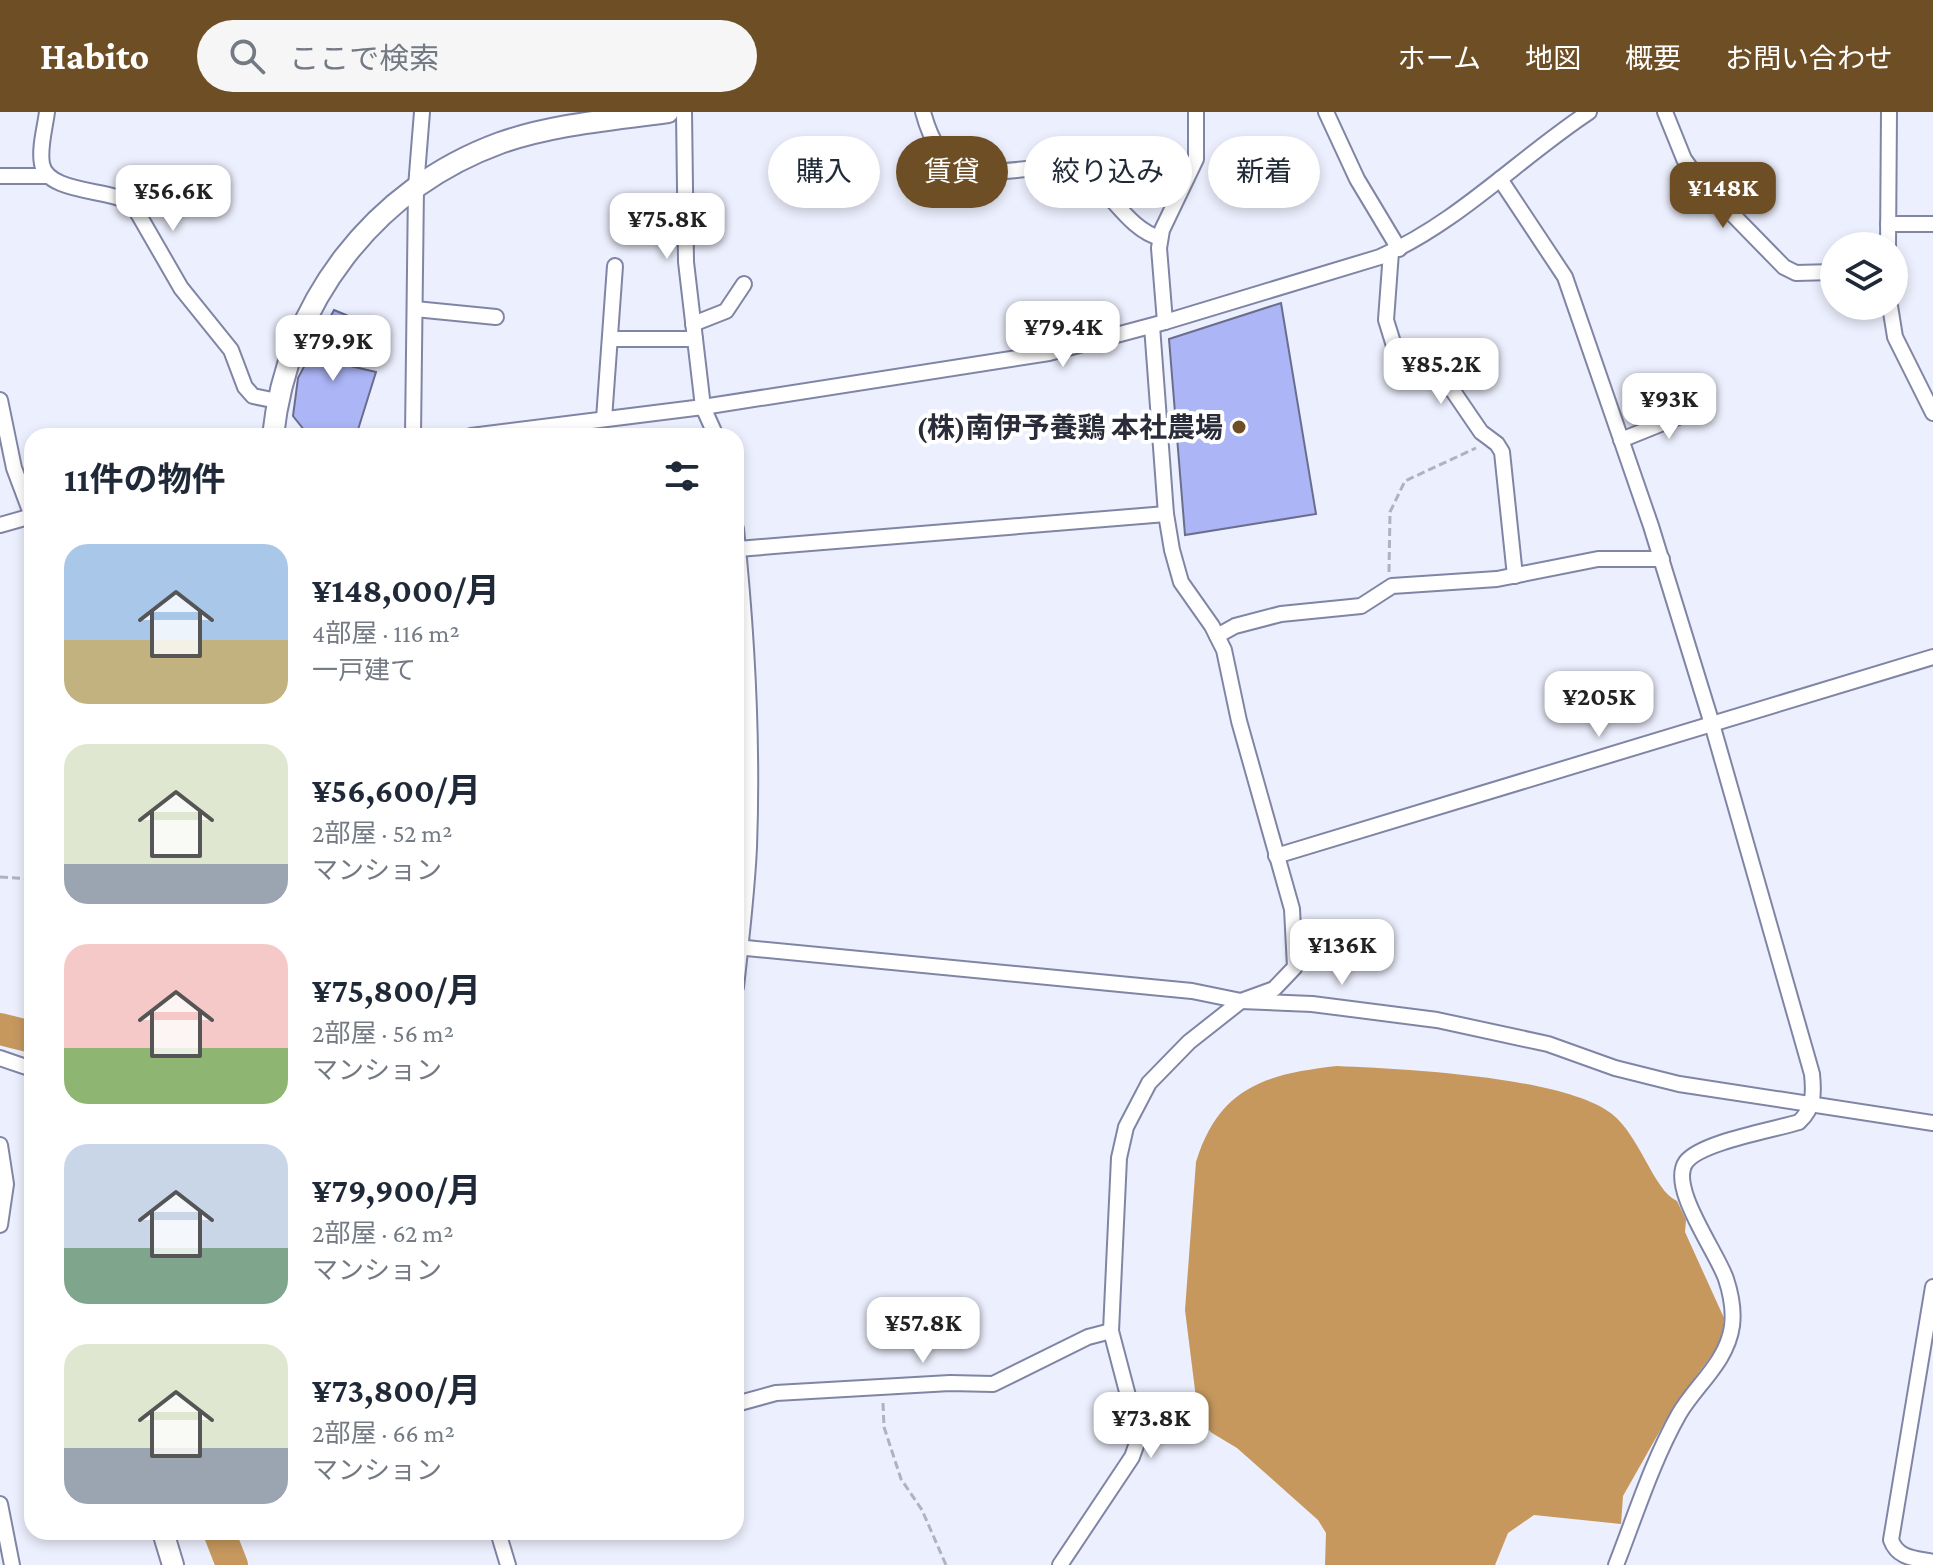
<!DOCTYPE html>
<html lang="ja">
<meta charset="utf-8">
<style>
:root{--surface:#fff;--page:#f6f6f7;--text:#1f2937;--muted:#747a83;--accent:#6e4e24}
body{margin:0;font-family:"Crimson Pro","Noto Sans JP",serif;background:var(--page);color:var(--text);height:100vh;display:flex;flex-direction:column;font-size:30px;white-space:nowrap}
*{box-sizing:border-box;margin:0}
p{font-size:26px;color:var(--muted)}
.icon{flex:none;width:44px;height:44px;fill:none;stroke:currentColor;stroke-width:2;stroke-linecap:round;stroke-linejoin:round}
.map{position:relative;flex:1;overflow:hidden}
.panel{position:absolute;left:24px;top:316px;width:720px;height:1112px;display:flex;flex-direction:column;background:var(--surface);border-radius:24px;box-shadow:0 4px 12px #0003}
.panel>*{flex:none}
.banner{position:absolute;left:768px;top:24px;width:760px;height:72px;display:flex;gap:16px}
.fabs{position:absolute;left:1820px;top:120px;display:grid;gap:16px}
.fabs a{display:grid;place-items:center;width:88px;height:88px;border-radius:50%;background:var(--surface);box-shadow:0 4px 12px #0003;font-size:40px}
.price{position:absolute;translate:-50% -68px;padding:0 18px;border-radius:16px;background:#fff;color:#222;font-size:26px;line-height:52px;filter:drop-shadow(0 2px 4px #0008)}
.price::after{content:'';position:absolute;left:50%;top:48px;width:24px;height:18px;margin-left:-12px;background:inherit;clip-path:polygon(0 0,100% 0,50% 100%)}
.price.selected{background:var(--accent);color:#fff}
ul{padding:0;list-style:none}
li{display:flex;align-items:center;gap:24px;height:200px;padding:0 40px}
li span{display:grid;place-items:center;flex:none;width:224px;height:160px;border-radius:24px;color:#555}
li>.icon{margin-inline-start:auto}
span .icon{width:96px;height:96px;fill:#fffc;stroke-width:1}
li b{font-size:34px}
h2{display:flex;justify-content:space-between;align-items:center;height:96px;padding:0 40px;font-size:34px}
.pill{padding:0 28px;border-radius:36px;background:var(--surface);box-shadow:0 4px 12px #0003;font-size:28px;line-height:72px}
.pill.selected{background:var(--accent);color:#fff}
header{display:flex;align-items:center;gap:48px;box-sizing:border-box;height:112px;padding:0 40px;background:var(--accent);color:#fff}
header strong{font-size:38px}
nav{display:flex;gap:44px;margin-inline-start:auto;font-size:28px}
.search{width:560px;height:72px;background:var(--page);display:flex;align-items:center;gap:20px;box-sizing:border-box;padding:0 28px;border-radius:44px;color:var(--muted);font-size:30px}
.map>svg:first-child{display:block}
</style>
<header>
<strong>Habito</strong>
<div class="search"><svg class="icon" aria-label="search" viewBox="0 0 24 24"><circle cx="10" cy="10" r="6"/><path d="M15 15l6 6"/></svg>ここで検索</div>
<nav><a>ホーム</a><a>地図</a><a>概要</a><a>お問い合わせ</a></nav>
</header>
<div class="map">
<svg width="1933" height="1453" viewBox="0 0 1933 1453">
<rect width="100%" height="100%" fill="#eceffd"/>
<path fill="#c6985e" d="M1337,954C1401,957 1563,964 1612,1002C1640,1024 1654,1079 1677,1089L1686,1108L1685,1120L1724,1206L1722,1223L1714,1240L1674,1294L1623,1384L1621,1412L1534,1403L1508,1421L1495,1453H1325L1326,1421L1318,1408L1237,1336L1212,1321L1203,1313L1198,1302L1185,1198L1196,1050C1219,975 1266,962 1337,954Z"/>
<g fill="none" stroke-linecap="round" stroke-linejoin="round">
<g stroke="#c6985e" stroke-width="32">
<polyline points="0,917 32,925"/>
<polyline points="219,1420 232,1453"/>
</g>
</g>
<g fill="#acb5f6" stroke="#6a6e8d" stroke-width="2">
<polygon points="1281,191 1316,402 1185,423 1169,227"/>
<polygon points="334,198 363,210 342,252 376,260 356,324 309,324 293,304 298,266"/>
</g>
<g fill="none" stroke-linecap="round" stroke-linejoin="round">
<defs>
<g id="street">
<path d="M47,0C45,16 39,36 42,52C47,81 109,77 132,91L181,176L231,238L245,275L253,284L277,289"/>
<polyline points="684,0 686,150 703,295 716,324"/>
<path d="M923,0C942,70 976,62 1037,56C1049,55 1063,53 1074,57C1108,70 1124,116 1160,126"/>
<polyline points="1326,0 1357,67 1399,137"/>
<polyline points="1665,0 1684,47 1699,68 1784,155 1796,161 1834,160"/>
<polyline points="0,64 48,64"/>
<path d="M1500,67L1565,165L1651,414L1712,612L1812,962C1814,982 1814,996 1799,1010C1774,1018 1701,1030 1686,1050C1668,1075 1717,1140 1726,1167C1731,1182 1734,1198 1732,1214C1727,1250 1696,1273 1679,1302C1652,1350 1636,1402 1616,1453"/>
<polyline points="1888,112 1933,112"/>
<polyline points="1888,134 1889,0"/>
<polyline points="1391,140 1386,208 1395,237 1453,279 1481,320 1497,332 1502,340 1515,464"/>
<polyline points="1890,194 1895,225 1933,301"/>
<polyline points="415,197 496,205"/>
<polyline points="1165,210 1159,136 1162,118 1196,47 1196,0"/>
<polyline points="693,212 726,199 744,172"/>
<polyline points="610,227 695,227"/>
<polyline points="0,288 14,356 32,404"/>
<polyline points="604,307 615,154"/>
<polyline points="413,324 416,75 422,0"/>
<path d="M471,324L703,295L1049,241L1165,210L1380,145C1459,110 1518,47 1589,0"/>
<polyline points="1621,328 1703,295"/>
<polyline points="0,413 32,404"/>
<path d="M736,417C747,522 753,629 749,735C747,781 741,828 736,875"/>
<polyline points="738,437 1166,402"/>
<polyline points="1217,524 1235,514 1281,502 1361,494 1392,474 1497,467 1598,447 1662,447"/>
<polyline points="1276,744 1933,545"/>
<polyline points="736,835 1192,879 1241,889 1312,892 1437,908 1548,932 1615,956 1679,972 1933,1011"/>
<polyline points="0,946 32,957"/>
<polyline points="0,1033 6,1072 0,1113"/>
<path d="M1933,1175L1891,1428C1898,1447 1915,1446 1933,1450"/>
<polyline points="736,1292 776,1281 950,1271 993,1272 1088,1225 1111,1219"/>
<polyline points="0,1392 12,1453"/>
<polyline points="498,1420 508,1453"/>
<polyline points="1060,1453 1132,1345 1137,1331 1136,1314 1111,1219 1119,1046 1126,1015 1149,971 1189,930 1241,889 1274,877 1295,855 1292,797 1239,609 1224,538 1212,514 1181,470 1172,438 1166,402 1152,214"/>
</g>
<g id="secondary">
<path d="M273,324C287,191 374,77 500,31C554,12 612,8 668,0"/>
<polyline points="163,1420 173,1453"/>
</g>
</defs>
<use href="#street" stroke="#8085a5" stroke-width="18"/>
<use href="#secondary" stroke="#8085a5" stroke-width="24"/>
<g stroke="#afb2bf" stroke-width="3" stroke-dasharray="8 4" stroke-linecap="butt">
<polyline points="1389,460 1390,400 1405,369 1476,336"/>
<polyline points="0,765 32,767"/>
<polyline points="883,1291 884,1315 901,1367 922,1398 946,1453"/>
</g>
<use href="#street" stroke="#fff" stroke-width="14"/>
<use href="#secondary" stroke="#fff" stroke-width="20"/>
</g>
<circle fill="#6e4e24" stroke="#fff" stroke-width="3" cx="1239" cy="315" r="8"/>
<g text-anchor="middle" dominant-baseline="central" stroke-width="8" stroke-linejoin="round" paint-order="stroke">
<g font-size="28" font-weight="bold" fill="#2a2c39" stroke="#fff" text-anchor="end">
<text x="1223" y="315">(株)南伊予養鶏 本社農場</text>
</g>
</g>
</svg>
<div class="fabs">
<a><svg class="icon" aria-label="layers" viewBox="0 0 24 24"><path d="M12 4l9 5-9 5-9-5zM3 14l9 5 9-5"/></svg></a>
</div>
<b class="price selected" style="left:1723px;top:118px">¥148K</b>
<b class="price" style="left:173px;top:121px">¥56.6K</b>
<b class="price" style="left:667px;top:149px">¥75.8K</b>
<b class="price" style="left:1063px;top:257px">¥79.4K</b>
<b class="price" style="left:333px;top:271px">¥79.9K</b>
<b class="price" style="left:1441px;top:294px">¥85.2K</b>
<b class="price" style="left:1669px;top:329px">¥93K</b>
<b class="price" style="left:1599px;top:627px">¥205K</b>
<b class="price" style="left:1342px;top:875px">¥136K</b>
<b class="price" style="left:923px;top:1253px">¥57.8K</b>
<b class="price" style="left:1151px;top:1348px">¥73.8K</b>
<div class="banner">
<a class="pill">購入</a>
<a class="pill selected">賃貸</a>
<a class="pill">絞り込み</a>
<a class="pill">新着</a>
</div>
<section class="panel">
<h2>11件の物件<svg class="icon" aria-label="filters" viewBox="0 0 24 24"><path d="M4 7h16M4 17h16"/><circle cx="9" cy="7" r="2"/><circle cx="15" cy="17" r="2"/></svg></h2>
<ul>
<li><span style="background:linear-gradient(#a9c7e8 60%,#c2b280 0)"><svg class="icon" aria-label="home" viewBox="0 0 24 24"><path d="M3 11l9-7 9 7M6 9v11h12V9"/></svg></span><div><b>¥148,000/月</b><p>4部屋 · 116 m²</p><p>一戸建て</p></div></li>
<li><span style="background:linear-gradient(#dfe7d0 75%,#9aa5b1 0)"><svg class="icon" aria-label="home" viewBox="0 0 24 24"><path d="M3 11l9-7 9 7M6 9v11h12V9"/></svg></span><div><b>¥56,600/月</b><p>2部屋 · 52 m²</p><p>マンション</p></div></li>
<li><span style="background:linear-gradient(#f6c9c9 65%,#8fb573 0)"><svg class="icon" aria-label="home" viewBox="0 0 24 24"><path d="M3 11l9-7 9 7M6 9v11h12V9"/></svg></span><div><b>¥75,800/月</b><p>2部屋 · 56 m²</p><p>マンション</p></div></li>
<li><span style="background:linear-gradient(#c9d6e8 65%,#7fa58c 0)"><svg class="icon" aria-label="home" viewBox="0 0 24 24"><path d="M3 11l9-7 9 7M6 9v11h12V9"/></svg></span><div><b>¥79,900/月</b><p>2部屋 · 62 m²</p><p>マンション</p></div></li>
<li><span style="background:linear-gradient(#dfe7d0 65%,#9aa5b1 0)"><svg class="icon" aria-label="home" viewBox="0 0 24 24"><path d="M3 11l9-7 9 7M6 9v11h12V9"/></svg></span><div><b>¥73,800/月</b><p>2部屋 · 66 m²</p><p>マンション</p></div></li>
</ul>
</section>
</div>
